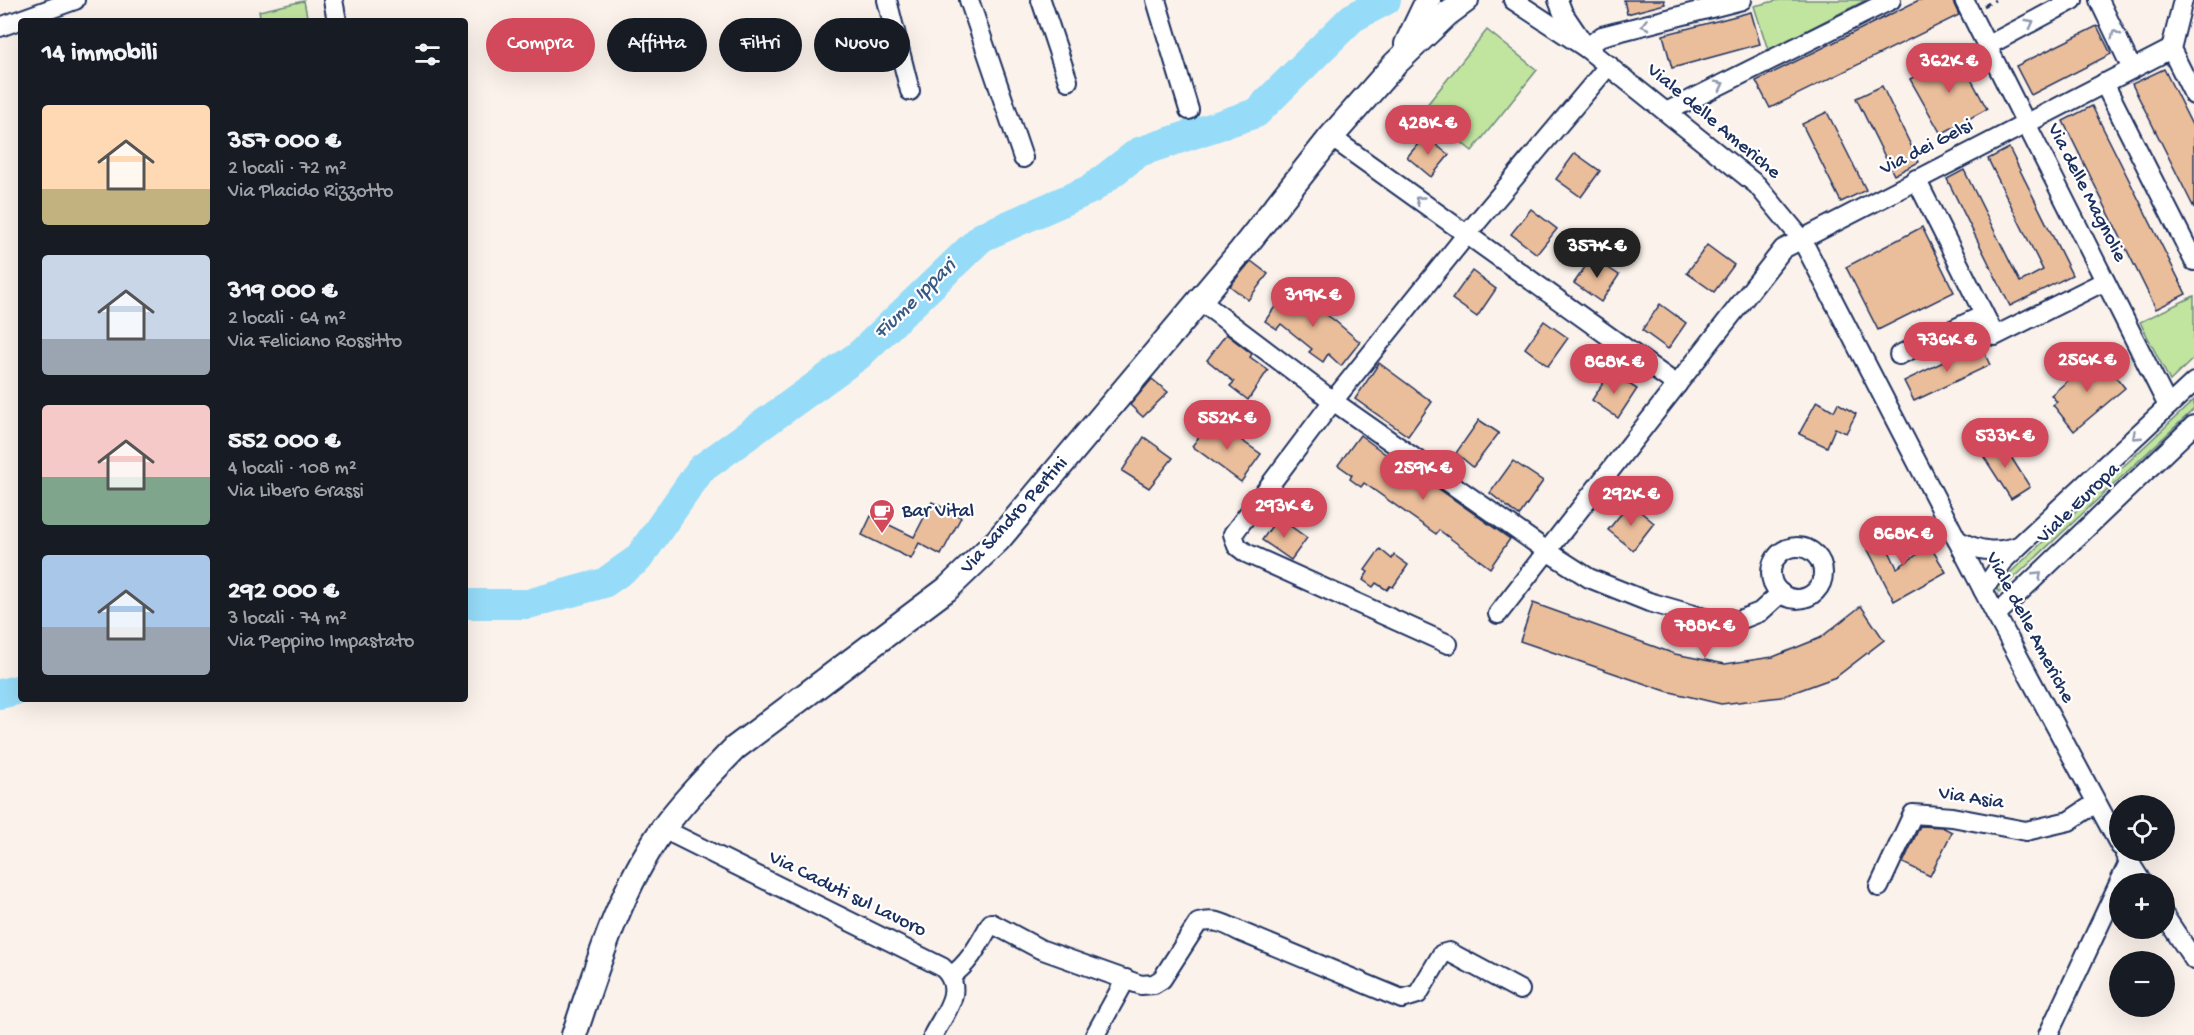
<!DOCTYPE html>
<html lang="it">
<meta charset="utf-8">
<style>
:root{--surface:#171b24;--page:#20242c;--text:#f1f3f6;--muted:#9ea1a6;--accent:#d1495b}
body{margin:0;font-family:"Gochi Hand",sans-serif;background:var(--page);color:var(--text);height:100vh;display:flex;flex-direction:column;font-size:22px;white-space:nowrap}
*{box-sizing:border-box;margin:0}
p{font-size:20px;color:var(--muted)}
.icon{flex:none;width:33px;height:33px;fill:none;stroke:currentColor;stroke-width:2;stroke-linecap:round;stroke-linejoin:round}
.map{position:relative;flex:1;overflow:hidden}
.side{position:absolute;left:18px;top:18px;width:450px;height:684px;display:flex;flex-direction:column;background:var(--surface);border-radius:6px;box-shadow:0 6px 24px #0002}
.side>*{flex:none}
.guide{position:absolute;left:486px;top:18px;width:570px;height:54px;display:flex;gap:12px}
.controls{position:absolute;left:2109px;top:795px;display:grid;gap:12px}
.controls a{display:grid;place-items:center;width:66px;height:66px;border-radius:50%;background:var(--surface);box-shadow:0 6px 24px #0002;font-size:30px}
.price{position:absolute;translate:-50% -51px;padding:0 14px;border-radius:21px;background:var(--accent);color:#fff;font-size:20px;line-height:39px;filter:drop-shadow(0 2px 3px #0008)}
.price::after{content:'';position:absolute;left:50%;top:36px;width:18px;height:14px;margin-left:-9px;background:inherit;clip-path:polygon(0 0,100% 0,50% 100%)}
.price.selected{background:#222;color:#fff}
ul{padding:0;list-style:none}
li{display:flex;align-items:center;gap:18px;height:150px;padding:0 24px}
li span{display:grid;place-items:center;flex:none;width:168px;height:120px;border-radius:6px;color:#555}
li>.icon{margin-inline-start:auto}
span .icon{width:72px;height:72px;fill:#fffc;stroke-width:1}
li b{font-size:26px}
h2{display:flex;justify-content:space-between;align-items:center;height:72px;padding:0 24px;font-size:26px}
.tag{padding:0 21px;border-radius:27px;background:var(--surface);box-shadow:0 6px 24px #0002;font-size:21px;line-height:54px}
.tag.selected{background:var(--accent);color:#fff}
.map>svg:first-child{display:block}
</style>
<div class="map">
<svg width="2194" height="1035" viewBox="0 0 2194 1035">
<rect width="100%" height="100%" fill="#fbf2eb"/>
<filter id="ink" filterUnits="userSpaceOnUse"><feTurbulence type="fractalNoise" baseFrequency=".0167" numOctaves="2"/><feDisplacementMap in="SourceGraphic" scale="12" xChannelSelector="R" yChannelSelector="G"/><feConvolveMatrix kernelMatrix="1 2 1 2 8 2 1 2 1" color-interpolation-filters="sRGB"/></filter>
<g filter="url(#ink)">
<g fill="#c1e59f" stroke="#6e8a7e" stroke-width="1.5">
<polygon points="1779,0 1866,0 1768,50 1754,6"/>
<polygon points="304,1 308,21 261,21 259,11"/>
<polygon points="1487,30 1537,70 1472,151 1422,111"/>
<polygon points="2194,296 2194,358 2170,381 2140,322"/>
<polygon points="2194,400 2194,409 1999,592 1995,587"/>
</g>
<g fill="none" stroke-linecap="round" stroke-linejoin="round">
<g stroke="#96dcf8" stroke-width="30">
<polyline points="465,604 528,604 604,583 638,559 701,469 859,355 982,237 1091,189 1139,152 1256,113 1352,18 1386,0"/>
<polyline points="0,694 21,689"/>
</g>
</g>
<g fill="#ebbe9b" stroke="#1b2f5e" stroke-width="1.5">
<polygon points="1624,0 1664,0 1665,4 1627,14"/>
<polygon points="1919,0 1952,0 1959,15 1770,108 1756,81"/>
<polygon points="1751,12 1760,44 1672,68 1663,35"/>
<polygon points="2097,26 2111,54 2031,95 2016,66"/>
<polygon points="1957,53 1987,109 1941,134 1910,79"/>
<polygon points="2164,69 2194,129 2194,208 2132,84"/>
<polygon points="1882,86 1919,162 1894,175 1856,98"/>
<polygon points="2092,106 2186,294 2156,309 2063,121"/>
<polygon points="1827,112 1866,190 1841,202 1802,124"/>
<polygon points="1425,136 1449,155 1431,177 1407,157"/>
<polygon points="2009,148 2072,275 2010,306 1947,179 1964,170 2020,282 2043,270 1988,159"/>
<polygon points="1575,153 1600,171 1581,197 1556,179"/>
<polygon points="1531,209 1557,229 1537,254 1511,234"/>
<polygon points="1922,227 1954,292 1878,330 1846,267"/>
<polygon points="1707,245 1734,265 1714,292 1687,273"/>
<polygon points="1592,257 1619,275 1601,302 1574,283"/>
<polygon points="1251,261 1268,274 1248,300 1230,286"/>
<polygon points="1472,271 1496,289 1477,317 1452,299"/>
<polygon points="1288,288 1334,320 1360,342 1341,366 1328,354 1323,362 1309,352 1312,349 1281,324 1277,329 1265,321"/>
<polygon points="1660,304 1686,323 1668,349 1642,330"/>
<polygon points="1544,321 1568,338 1548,366 1525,348"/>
<polygon points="1226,334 1252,354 1250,357 1268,370 1248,400 1230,386 1234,382 1207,360"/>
<polygon points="1980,344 1990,365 1914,401 1904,381"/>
<polygon points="2098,355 2125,388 2074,431 2053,405 2057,402 2051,395"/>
<polygon points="1379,363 1432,402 1408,436 1355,399"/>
<polygon points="1610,372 1637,389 1618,418 1592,400"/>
<polygon points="1152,379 1168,392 1143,417 1130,405"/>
<polygon points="1817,401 1834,411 1838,403 1856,414 1846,433 1835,428 1827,447 1799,434"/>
<polygon points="1212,420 1261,454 1241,482 1192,446"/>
<polygon points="1479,420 1499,433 1473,467 1456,453"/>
<polygon points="1360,435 1420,480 1422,477 1510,539 1490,568 1439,530 1436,534 1364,483 1361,487 1350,479 1352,475 1338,465"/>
<polygon points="1144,437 1173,458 1149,488 1122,471"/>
<polygon points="1999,438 2030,487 2011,499 1980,451"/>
<polygon points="1513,461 1543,481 1519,516 1490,493"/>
<polygon points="932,502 961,517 941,555 919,543 911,559 862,535 871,516 914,537"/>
<polygon points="1630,503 1654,523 1633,550 1608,530"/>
<polygon points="1278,517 1307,538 1291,560 1262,540"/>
<polygon points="1879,530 1897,568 1930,546 1946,572 1894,601 1862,538"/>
<polygon points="1380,549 1392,559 1394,555 1408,565 1393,587 1390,586 1387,590 1376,583 1373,587 1363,580 1368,572 1365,570"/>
<polygon points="1533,603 1675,654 1725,664 1773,657 1820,638 1861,606 1884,640 1836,677 1781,697 1721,704 1666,691 1520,641"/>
<polygon points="1920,826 1942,827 1952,832 1930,876 1903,863"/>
</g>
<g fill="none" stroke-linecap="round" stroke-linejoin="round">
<defs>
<g id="minor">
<polyline points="333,0 337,21"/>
<polyline points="887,0 910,91"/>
<polyline points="969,0 1023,158"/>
<polyline points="1041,0 1068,81"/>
<polyline points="1156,0 1189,110"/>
<polyline points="1513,0 1586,48 1757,185 1801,238 1996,615 2120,846"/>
<polyline points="1558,0 1563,13 1582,41"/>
<polyline points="1964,0 2168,406"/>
<polyline points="2099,0 2132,69"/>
<polyline points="2183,0 2171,49 2194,95"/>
<polyline points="0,27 75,0"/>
<polyline points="1987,46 2073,0"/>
<polyline points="1586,48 1602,36 1742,0"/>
<polyline points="2104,83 2194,261"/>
<polyline points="1668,111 1891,0"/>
<polyline points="1331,137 1677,385"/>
<polyline points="1916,179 1995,336 2105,281"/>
<polyline points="1199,300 1333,401 1547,551 1589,578 1649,602 1708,619 1737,621 1760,612 1781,593"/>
<polyline points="1899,355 1984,315"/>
<path d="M1957,540C1978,551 1996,554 2018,546"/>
<circle cx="1797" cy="573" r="26"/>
<polyline points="1983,590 2005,559 2194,382"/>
<polyline points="1498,614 1783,249 2171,49"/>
<polyline points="1996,615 2194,425"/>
<polyline points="1448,644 1246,553 1237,546 1233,534 1333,401 1467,234 1609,65"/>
<path d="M663,829L942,967C967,989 945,1012 933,1035"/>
<polyline points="2125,855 2143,884"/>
<polyline points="1879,887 1913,814 1952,817 2026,831 2069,821 2096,803"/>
<polyline points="2164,915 2194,960"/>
<path d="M951,976C970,963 980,942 991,923L1040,949L1141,985L1154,984L1162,979L1198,923C1216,918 1225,924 1241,932L1402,999L1418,994L1442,954L1449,952L1520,990"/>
<polyline points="1095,1035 1126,979"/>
<polyline points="2048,1035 2129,862"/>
</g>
<g id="major">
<polyline points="1407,44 1428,0"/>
<path d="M574,1035C598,964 619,892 662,830C683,801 710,774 735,748L947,589L998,540L1241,251L1331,137L1395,64L1447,14L1466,0"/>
</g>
</defs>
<use href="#minor" stroke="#1b2f5e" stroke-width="22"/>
<use href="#major" stroke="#1b2f5e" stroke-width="28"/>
<polyline stroke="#1b2f5e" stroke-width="3" stroke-dasharray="6 4.5" stroke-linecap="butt" points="1984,6 1995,0"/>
<use href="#minor" stroke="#fff" stroke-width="18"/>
<use href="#major" stroke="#fff" stroke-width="24"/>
</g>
<defs><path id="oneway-chevron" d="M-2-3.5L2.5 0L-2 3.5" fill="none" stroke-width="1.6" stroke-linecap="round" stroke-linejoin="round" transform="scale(1.5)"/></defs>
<g stroke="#8d97ae">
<use href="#oneway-chevron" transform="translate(2030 23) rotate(-28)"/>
<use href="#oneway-chevron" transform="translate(1645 25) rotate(166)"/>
<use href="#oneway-chevron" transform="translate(2115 34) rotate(-116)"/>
<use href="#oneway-chevron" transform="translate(1720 85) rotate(-27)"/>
<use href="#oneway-chevron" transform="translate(1419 200) rotate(-144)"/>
<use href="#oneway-chevron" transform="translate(2136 436) rotate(137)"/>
<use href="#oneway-chevron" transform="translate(2038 575) rotate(-44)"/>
</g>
</g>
<defs>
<symbol id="cafe-pin" viewBox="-11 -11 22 30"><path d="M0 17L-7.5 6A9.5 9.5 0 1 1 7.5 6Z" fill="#d1495b" stroke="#fff"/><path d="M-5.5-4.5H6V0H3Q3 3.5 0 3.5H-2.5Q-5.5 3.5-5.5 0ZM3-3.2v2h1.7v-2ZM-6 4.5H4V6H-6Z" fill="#fff"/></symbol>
</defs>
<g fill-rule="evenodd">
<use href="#cafe-pin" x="867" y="497" width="30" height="40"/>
</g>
<g text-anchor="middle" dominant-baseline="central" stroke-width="4.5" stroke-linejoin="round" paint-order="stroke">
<g font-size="20" fill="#1b2f5e" stroke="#fff">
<text transform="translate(1713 122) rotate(40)">Viale delle Americhe</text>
<text transform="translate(1927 148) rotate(-27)">Via dei Gelsi</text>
<text transform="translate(2086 193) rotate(63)">Via delle Magnolie</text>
<text transform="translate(2079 504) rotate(-44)">Viale Europa</text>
<text transform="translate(1015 516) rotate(-48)">Via Sandro Pertini</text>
<text transform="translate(2029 628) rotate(62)">Viale delle Americhe</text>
<text transform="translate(1971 799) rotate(9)">Via Asia</text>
<text transform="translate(847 895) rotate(26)">Via Caduti sul Lavoro</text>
</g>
<g font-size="20" fill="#1b2f5e" stroke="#fff" text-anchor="start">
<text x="902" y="512">Bar Vital</text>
</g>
<g font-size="21" font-style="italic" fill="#3a5a84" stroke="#fff">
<text transform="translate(916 300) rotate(-44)">Fiume Ippari</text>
</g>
</g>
</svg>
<div class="controls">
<a><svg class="icon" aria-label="locate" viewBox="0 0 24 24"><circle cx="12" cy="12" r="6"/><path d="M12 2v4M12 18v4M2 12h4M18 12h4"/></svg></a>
<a>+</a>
<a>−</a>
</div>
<b class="price" style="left:1949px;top:94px">362K €</b>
<b class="price" style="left:1428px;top:156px">428K €</b>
<b class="price selected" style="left:1597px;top:279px">357K €</b>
<b class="price" style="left:1313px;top:328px">319K €</b>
<b class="price" style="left:1947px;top:373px">736K €</b>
<b class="price" style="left:2087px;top:393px">256K €</b>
<b class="price" style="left:1614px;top:395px">868K €</b>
<b class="price" style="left:1227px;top:451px">552K €</b>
<b class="price" style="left:2005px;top:469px">533K €</b>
<b class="price" style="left:1423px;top:501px">259K €</b>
<b class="price" style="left:1631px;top:527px">292K €</b>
<b class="price" style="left:1284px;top:539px">293K €</b>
<b class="price" style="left:1903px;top:567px">868K €</b>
<b class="price" style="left:1705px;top:659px">788K €</b>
<div class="guide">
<a class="tag selected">Compra</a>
<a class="tag">Affitta</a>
<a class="tag">Filtri</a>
<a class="tag">Nuovo</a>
</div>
<section class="side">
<h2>14 immobili<svg class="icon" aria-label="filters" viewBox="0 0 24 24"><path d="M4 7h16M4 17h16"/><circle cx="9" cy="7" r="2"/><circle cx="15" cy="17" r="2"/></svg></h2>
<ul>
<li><span style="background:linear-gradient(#ffd9b3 70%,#c2b280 0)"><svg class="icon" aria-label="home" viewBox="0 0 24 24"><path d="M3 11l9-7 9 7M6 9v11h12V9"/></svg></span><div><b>357 000 €</b><p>2 locali · 72 m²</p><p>Via Placido Rizzotto</p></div></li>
<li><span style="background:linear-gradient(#c9d6e8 70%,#9aa5b1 0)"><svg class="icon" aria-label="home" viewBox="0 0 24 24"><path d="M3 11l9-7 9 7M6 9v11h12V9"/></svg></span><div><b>319 000 €</b><p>2 locali · 64 m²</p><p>Via Feliciano Rossitto</p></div></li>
<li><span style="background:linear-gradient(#f6c9c9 60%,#7fa58c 0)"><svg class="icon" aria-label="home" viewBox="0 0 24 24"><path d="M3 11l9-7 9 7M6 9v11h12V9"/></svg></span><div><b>552 000 €</b><p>4 locali · 108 m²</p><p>Via Libero Grassi</p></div></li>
<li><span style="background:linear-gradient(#a9c7e8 60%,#9aa5b1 0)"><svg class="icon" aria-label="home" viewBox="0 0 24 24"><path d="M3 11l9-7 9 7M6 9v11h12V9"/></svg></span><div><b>292 000 €</b><p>3 locali · 74 m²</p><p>Via Peppino Impastato</p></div></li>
</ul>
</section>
</div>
